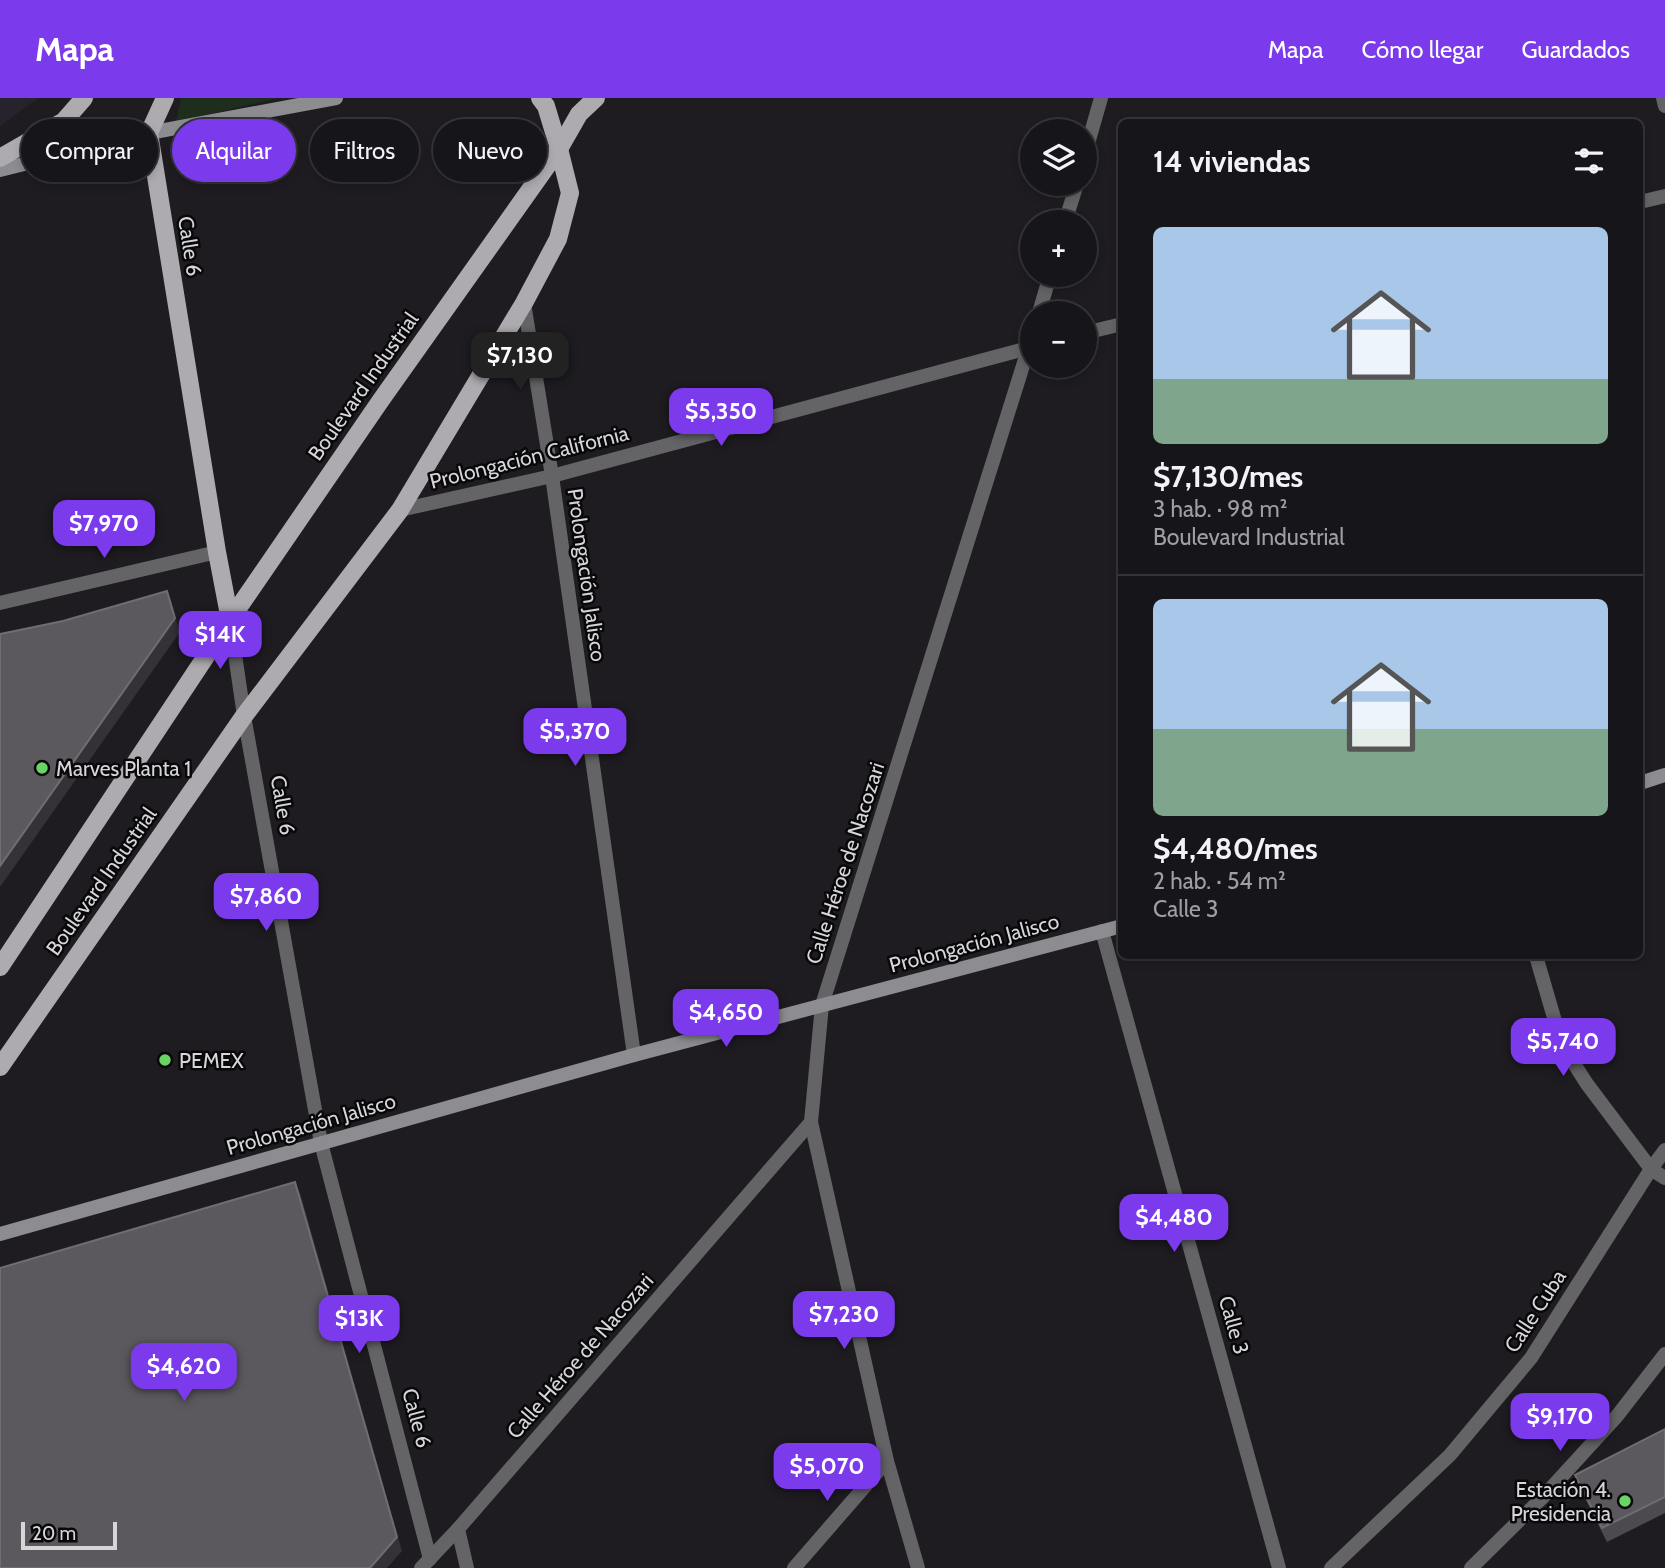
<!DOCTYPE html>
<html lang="es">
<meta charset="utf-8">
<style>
:root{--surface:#161519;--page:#232226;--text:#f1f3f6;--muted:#9e9fa2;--line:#353438;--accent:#7c3aed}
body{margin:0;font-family:Cabin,sans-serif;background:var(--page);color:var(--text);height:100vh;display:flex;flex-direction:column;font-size:26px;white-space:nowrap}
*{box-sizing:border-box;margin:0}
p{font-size:23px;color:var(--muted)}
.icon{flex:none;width:38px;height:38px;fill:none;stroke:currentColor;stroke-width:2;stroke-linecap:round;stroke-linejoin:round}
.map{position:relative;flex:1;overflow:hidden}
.drawer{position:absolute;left:1118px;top:21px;width:525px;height:840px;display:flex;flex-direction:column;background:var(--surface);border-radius:10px;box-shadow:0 4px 10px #0003,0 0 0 2px var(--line)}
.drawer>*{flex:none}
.hud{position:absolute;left:21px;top:21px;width:665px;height:63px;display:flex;gap:14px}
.fabs{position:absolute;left:1020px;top:21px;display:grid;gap:14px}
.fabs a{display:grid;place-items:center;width:77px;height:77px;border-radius:50%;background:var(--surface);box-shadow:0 4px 10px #0003,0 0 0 2px var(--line);font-size:35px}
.scale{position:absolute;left:21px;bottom:18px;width:96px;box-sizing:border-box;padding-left:7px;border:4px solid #d7d5d8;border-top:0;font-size:19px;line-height:24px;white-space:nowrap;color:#d7d5d8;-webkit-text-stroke:5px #080709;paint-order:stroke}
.price{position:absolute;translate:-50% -60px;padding:0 16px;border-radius:14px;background:var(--accent);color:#fff;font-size:23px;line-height:46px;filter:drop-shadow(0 2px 4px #0008)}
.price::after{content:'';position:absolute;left:50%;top:42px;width:21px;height:16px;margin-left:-10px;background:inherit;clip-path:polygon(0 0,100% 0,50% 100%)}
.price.selected{background:#222;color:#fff}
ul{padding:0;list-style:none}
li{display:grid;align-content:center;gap:14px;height:371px;padding:0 35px}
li+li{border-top:2px solid var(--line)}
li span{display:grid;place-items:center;height:217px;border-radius:10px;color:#555}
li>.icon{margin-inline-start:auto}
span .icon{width:126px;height:126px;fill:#fffc;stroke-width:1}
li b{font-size:30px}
h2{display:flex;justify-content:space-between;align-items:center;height:84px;padding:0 35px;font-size:30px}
.tag{padding:0 24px;border-radius:32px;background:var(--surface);box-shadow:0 4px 10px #0003,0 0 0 2px var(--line);font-size:24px;line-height:63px}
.tag.selected{background:var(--accent);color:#fff}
header{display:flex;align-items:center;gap:42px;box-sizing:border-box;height:98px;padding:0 35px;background:var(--accent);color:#fff}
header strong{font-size:33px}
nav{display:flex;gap:38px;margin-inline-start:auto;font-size:24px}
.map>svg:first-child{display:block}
</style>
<header>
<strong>Mapa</strong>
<nav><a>Mapa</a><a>Cómo llegar</a><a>Guardados</a></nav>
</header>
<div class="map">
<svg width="1665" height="1470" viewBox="0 0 1665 1470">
<rect width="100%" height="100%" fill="#1e1c21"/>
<polygon fill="#27232d" points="0,0 38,0 0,28"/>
<polygon fill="#1e2e1d" points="181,0 278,0 176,24"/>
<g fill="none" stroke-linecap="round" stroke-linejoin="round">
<g stroke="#646366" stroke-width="14">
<polyline points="1663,0 1665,8"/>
<polyline points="1085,56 1101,0"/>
<polyline points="1640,104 1665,98"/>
<polyline points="1065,124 1077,86"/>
<polyline points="524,205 552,378 634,957"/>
<polyline points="1039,215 1050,177"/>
<polyline points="1085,235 1122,226"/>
<polyline points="400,412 552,378 1032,249"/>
<polyline points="0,505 217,454"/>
<polyline points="230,522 244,618 321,1045 430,1461"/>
<polyline points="1102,833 1279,1470"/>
<polyline points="1536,858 1562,947 1587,986 1651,1071 1665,1080"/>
<polyline points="811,1024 887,1363 918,1470"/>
<polyline points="458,1431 467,1470"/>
<polyline points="421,1470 458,1431 811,1024 822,907 1032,239"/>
<polyline points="794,1470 887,1363"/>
<polyline points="1331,1470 1450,1357 1531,1260 1651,1071 1665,1052"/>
<polyline points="1471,1470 1542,1400 1617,1318 1665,1256"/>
</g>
<g stroke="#8d8c90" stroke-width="14">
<polyline points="0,72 149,35 336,0"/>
<polyline points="1640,685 1665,677"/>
<polyline points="0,1136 634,957 1122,828"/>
</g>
<g stroke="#adabb0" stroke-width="18">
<polyline points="165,0 149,35 217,454 230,522"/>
<polyline points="0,60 64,23 84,0"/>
<polyline points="0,869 230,522 381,302 559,51 579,16 596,0"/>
<polyline points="0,969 244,618 400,412 524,205 558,141 570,95 559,51 546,8 540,0"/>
</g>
</g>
<polygon fill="#4c4a4f" points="1665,1331 1665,1415 1607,1444 1580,1390 1575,1377"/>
<g fill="#343237">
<polygon points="167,493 180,534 0,789 0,768"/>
<polygon points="295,1084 301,1098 402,1453 387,1470 370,1470"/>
</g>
<g fill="#5b595e" stroke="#6f6d71" stroke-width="2">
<polygon points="167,493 175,520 0,768 0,536 63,523"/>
<polygon points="295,1084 397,1439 370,1470 0,1470 0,1170"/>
<polygon points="1665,1331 1665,1399 1602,1430 1575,1377"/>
</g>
<g fill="#69d464" stroke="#080709" stroke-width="2.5">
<circle cx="42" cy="670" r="7"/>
<circle cx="165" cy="962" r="7"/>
<circle cx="1625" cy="1403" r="7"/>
</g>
<g text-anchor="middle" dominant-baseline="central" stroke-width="5" stroke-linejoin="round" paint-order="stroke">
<g font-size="21" fill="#d7d5d8" stroke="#080709">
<text transform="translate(190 148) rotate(81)">Calle 6</text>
<text transform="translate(363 288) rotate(-55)">Boulevard Industrial</text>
<text transform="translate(529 359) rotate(-14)">Prolongación California</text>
<text transform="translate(587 477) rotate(82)">Prolongación Jalisco</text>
<text transform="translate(283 707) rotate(80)">Calle 6</text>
<text transform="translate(845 765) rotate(-72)">Calle Héroe de Nacozari</text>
<text transform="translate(101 783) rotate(-55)">Boulevard Industrial</text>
<text transform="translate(974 845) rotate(-15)">Prolongación Jalisco</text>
<text transform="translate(311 1026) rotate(-16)">Prolongación Jalisco</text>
<text transform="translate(1535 1213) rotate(-57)">Calle Cuba</text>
<text transform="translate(1234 1227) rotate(74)">Calle 3</text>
<text transform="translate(580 1258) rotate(-49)">Calle Héroe de Nacozari</text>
<text transform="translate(417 1320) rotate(75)">Calle 6</text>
</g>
<g font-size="21" fill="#d7d5d8" stroke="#080709" text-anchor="start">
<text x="56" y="670">Marves Planta 1</text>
<text x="179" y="962">PEMEX</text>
<text x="1611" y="1391" text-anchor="end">Estación 4.<tspan x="1611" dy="24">Presidencia</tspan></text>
</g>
</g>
</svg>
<div class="fabs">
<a><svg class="icon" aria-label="layers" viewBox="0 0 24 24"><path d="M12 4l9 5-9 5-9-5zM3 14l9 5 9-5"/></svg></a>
<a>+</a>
<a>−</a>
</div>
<div class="scale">20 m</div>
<b class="price selected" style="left:520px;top:294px">$7,130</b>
<b class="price" style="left:721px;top:350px">$5,350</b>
<b class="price" style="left:104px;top:462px">$7,970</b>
<b class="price" style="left:220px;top:573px">$14K</b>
<b class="price" style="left:575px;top:670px">$5,370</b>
<b class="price" style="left:266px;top:835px">$7,860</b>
<b class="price" style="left:726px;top:951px">$4,650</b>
<b class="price" style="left:1563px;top:980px">$5,740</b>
<b class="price" style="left:1174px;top:1156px">$4,480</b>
<b class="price" style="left:844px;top:1253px">$7,230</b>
<b class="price" style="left:359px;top:1257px">$13K</b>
<b class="price" style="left:184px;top:1305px">$4,620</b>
<b class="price" style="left:1560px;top:1355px">$9,170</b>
<b class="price" style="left:827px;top:1405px">$5,070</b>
<div class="hud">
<a class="tag">Comprar</a>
<a class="tag selected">Alquilar</a>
<a class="tag">Filtros</a>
<a class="tag">Nuevo</a>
</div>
<section class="drawer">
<h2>14 viviendas<svg class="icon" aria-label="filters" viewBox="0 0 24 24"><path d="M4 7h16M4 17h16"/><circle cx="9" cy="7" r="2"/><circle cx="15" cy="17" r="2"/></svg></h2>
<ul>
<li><span style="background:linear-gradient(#a9c7e8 70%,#7fa58c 0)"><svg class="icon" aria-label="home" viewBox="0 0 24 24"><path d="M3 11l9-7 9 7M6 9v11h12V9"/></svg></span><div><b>$7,130/mes</b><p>3 hab. · 98 m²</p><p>Boulevard Industrial</p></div></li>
<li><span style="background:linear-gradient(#a9c7e8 60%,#7fa58c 0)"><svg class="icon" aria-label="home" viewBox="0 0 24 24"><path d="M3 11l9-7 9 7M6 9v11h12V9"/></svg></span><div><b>$4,480/mes</b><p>2 hab. · 54 m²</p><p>Calle 3</p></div></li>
</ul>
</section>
</div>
